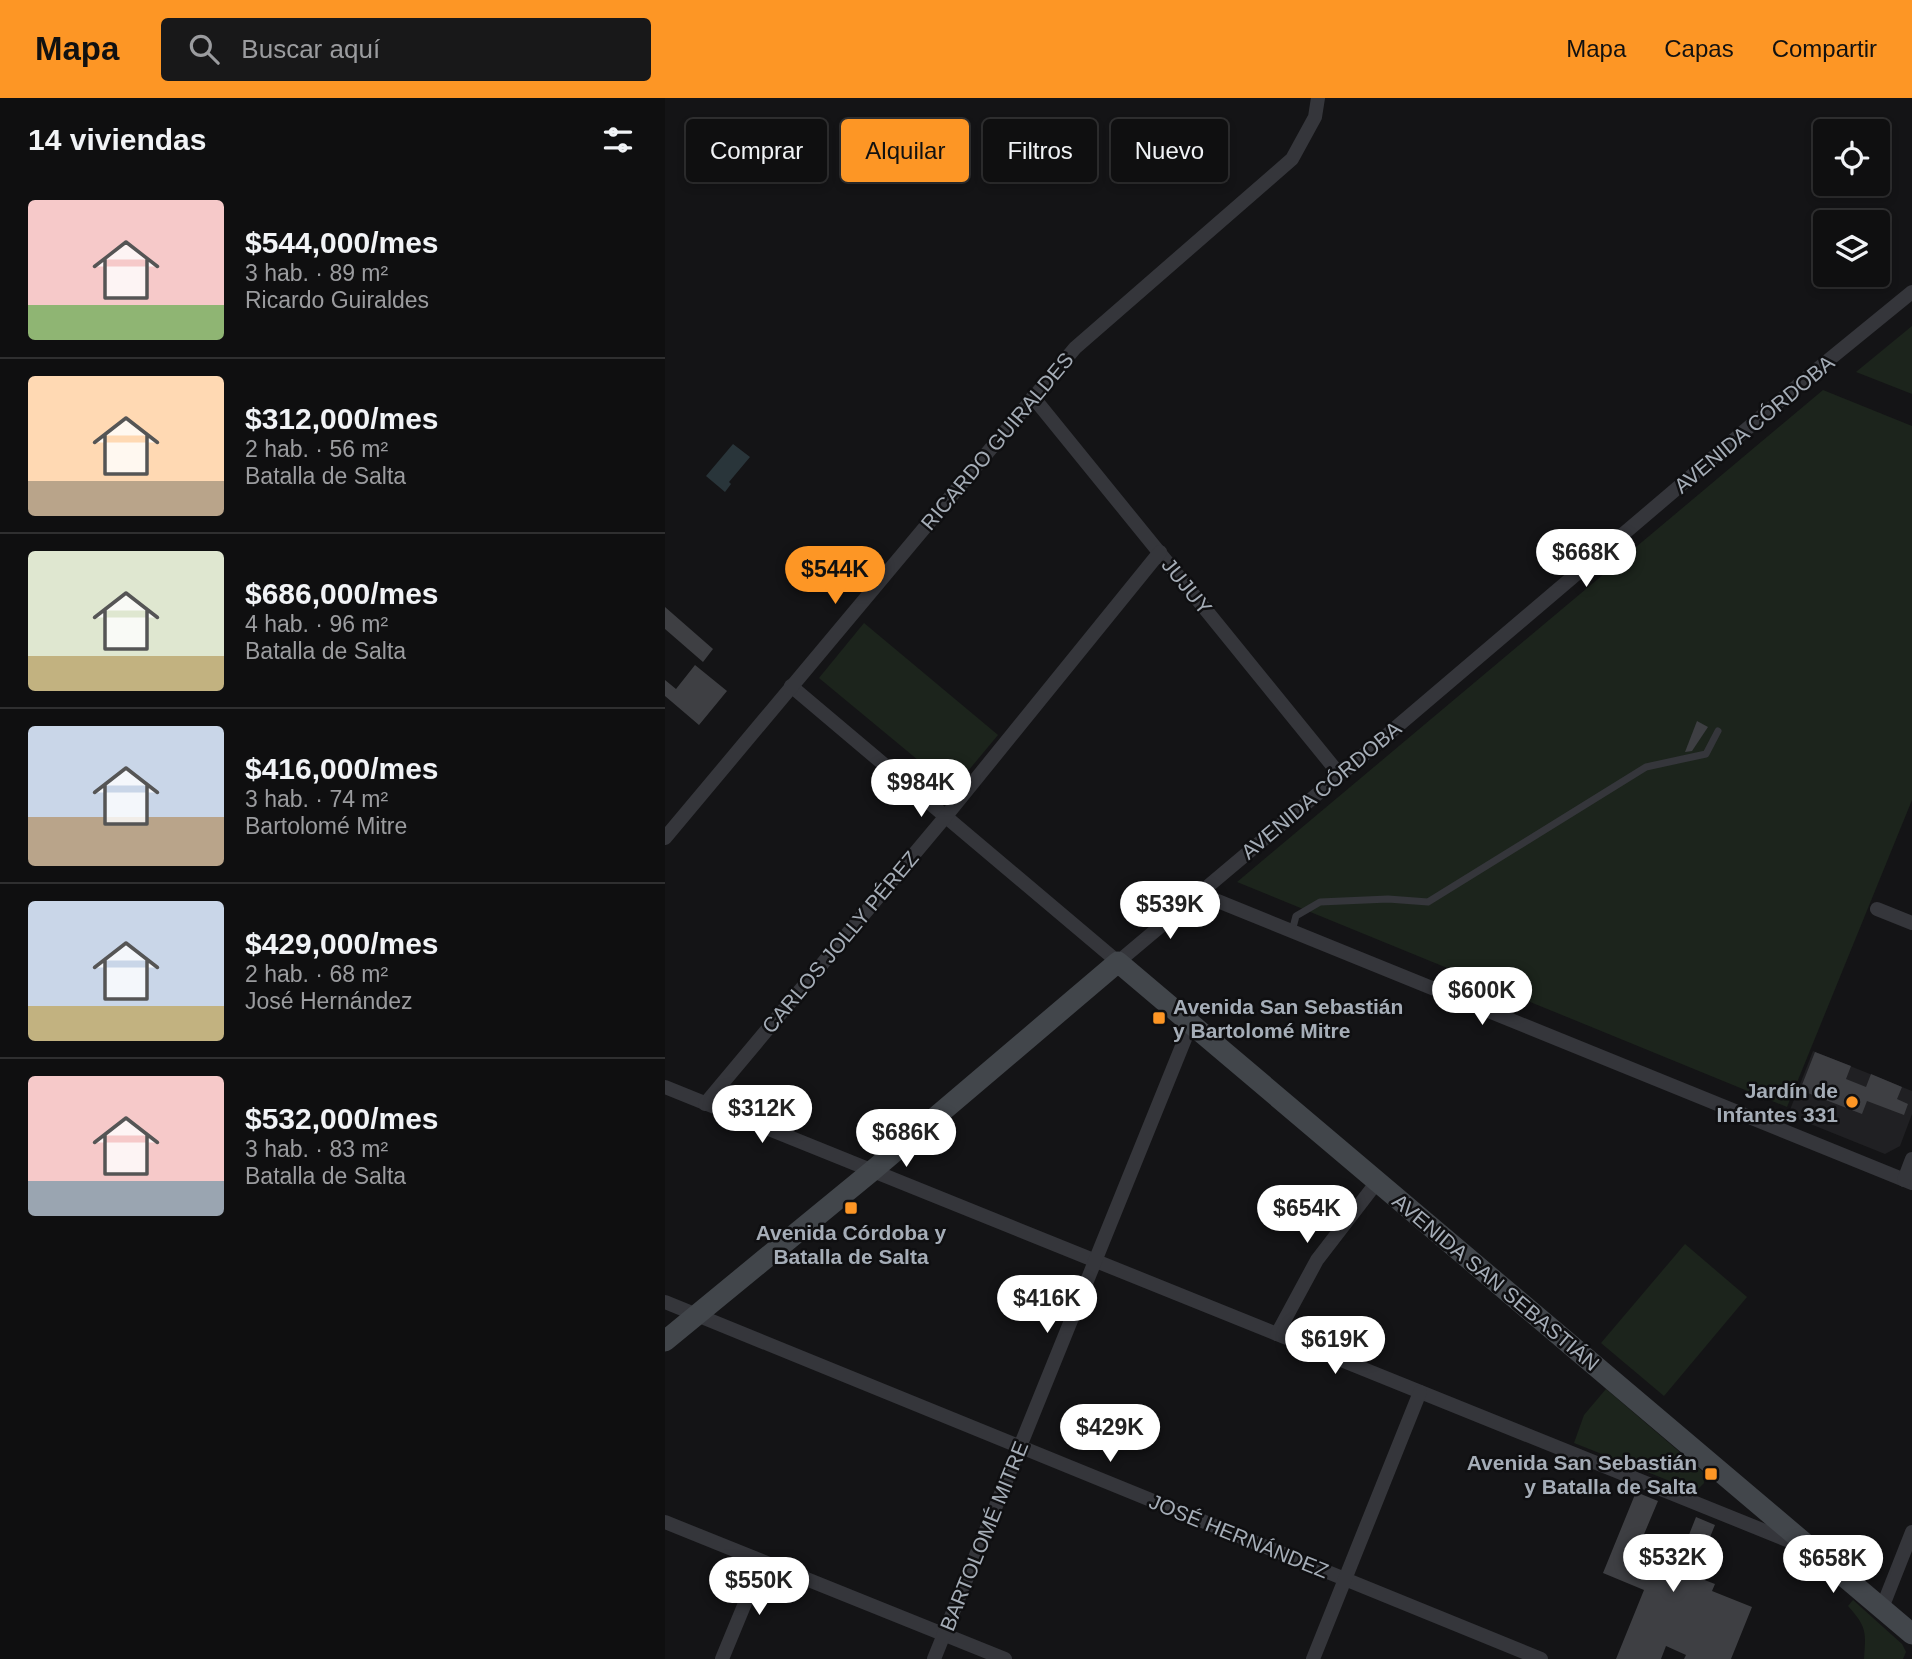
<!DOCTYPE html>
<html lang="es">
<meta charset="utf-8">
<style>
:root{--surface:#0f0f10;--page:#181819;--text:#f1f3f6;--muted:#9b9c9f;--line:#2f2f30;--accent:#fd9625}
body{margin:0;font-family:Helvetica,sans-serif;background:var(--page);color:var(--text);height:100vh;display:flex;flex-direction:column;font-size:26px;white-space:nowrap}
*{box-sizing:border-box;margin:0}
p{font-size:23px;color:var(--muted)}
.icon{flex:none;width:38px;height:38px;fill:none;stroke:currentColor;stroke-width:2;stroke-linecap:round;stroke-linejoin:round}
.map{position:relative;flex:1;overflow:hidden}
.panel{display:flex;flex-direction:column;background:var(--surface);width:665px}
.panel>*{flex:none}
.top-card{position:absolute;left:21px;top:21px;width:665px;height:63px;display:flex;gap:14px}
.fabs{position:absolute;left:1148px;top:21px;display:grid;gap:14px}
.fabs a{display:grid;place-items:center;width:77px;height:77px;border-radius:7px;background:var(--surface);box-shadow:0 4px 10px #0003,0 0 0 2px var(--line);font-size:35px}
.price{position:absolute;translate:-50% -60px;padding:0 16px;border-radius:24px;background:#fff;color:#222;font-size:23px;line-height:46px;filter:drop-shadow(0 2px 4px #0008)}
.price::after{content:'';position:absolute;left:50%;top:42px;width:21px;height:16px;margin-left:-10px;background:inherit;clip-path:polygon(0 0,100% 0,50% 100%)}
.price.current{background:var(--accent);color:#111}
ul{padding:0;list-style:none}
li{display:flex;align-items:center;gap:21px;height:175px;padding:0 28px}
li+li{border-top:2px solid var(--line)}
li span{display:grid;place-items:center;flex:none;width:196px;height:140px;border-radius:7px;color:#555}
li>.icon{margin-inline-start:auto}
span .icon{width:84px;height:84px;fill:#fffc;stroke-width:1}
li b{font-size:30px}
h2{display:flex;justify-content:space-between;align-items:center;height:84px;padding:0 28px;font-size:30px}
.tag{padding:0 24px;border-radius:7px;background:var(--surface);box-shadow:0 4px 10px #0003,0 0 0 2px var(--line);font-size:24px;line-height:63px}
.tag.current{background:var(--accent);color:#111}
header{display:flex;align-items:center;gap:42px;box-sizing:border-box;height:98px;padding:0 35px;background:var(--accent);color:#111}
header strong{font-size:33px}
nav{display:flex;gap:38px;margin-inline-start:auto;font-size:24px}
.search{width:490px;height:63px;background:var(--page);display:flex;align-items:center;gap:18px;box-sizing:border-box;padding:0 24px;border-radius:7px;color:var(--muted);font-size:26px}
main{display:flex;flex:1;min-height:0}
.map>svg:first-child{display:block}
</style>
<header>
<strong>Mapa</strong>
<div class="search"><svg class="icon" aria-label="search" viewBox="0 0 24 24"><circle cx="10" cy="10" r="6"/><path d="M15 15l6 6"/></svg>Buscar aquí</div>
<nav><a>Mapa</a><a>Capas</a><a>Compartir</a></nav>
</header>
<main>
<section class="panel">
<h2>14 viviendas<svg class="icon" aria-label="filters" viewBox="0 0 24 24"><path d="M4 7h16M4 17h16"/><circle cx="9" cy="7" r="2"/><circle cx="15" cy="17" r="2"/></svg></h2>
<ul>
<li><span style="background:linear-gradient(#f6c9c9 75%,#8fb573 0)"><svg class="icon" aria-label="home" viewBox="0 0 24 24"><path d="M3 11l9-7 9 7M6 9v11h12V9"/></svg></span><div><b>$544,000/mes</b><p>3 hab. · 89 m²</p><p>Ricardo Guiraldes</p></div></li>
<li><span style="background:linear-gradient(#ffd9b3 75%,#b9a48a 0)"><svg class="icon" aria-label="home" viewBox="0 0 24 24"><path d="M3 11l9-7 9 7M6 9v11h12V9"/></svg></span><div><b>$312,000/mes</b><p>2 hab. · 56 m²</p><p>Batalla de Salta</p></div></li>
<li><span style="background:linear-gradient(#dfe7d0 75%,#c2b280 0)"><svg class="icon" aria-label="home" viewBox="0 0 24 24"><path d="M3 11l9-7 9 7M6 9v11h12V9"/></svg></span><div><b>$686,000/mes</b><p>4 hab. · 96 m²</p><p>Batalla de Salta</p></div></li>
<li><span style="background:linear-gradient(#c9d6e8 65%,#b9a48a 0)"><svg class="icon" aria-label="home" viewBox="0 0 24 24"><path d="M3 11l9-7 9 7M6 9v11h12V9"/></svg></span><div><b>$416,000/mes</b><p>3 hab. · 74 m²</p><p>Bartolomé Mitre</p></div></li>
<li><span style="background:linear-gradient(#c9d6e8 75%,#c2b280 0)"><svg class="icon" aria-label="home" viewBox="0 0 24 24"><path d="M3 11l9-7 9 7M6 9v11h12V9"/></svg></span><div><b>$429,000/mes</b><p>2 hab. · 68 m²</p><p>José Hernández</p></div></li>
<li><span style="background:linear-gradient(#f6c9c9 75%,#9aa5b1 0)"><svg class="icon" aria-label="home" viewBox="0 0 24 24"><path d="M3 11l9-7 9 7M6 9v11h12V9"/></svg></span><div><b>$532,000/mes</b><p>3 hab. · 83 m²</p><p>Batalla de Salta</p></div></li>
</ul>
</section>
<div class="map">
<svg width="1247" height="1561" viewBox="0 0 1247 1561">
<rect width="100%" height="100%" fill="#141416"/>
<polygon fill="#202023" points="1148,953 1247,993 1247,1016 1235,1048 1220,1056 1123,1017"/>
<g fill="#1c241c">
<polygon points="1247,228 1247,296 1191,274"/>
<polygon points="1158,292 1247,328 1247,702 1122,1009 572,784"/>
<polygon points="199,525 333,637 288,691 154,580"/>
<polygon points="1020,1146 1082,1199 999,1298 936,1245"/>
<polygon points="941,1291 1038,1374 1039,1385 1033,1391 1025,1391 909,1345 919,1317"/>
<path d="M1188,1502L1237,1546L1241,1554L1238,1561H1199C1201,1534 1202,1529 1183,1508Z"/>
</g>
<polygon fill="#29353a" points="68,346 85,359 64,384 66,386 60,394 41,378"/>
<g fill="#3e3f43">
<polygon points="0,509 48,551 38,564 0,531"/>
<polygon points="30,567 62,593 34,627 0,598 0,582 11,591"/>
<polygon points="1032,623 1043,629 1027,653 1020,654"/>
<polygon points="1150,954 1186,968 1181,981 1201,989 1206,976 1237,989 1232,1001 1243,1006 1239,1017 1202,1003 1197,1016 1135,992"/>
<polygon points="971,1394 993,1403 977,1441 1016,1457 1031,1419 1050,1427 1029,1478 1050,1486 1047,1493 1087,1509 1066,1561 1019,1561 1021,1557 1001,1548 996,1561 951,1561 979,1492 938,1475"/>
</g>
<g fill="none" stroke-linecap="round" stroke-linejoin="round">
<polyline stroke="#35363b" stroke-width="7" points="627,833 631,818 655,804 723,801 763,804 981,669 1041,656 1053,633"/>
<g stroke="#35363b" stroke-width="14">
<polyline points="368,299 675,677"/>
<polyline points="126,588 453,864 675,677 1144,278 1247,194"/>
<polyline points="0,740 410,250 627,61 650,19 653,0"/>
<polyline points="533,795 1247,1085"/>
<polyline points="1212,811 1247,825"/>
<polyline points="0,989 1132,1446"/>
<polyline points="40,1006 281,718 495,454"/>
<polyline points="1239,1082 1247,1061"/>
<polyline points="0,1204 876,1561"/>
<polyline points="612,1236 652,1162 712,1084"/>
<polyline points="0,1424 340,1561"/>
<polyline points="1217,1510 1247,1434"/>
<polyline points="57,1561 97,1464"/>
<polyline points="269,1561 526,926"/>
<polyline points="648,1561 755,1294"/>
</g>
<polyline stroke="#42464b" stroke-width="21" points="0,1243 207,1073 453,864 1247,1536"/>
</g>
<g fill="#fd9625" stroke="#0f0f11" stroke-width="2.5">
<rect x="487" y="913" width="14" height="14" rx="3.5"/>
<circle cx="1187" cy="1004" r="7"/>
<rect x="179" y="1103" width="14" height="14" rx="3.5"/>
<rect x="1039" y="1369" width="14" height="14" rx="3.5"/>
</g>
<g text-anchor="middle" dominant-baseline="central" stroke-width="5" stroke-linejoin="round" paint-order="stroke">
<g font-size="21" fill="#a5adb7" stroke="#0f0f11">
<text transform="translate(1089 326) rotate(-40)">AVENIDA CÓRDOBA</text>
<text transform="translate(332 343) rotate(-50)">RICARDO GUIRALDES</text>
<text transform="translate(522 488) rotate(51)">JUJUY</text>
<text transform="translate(656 692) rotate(-40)">AVENIDA CÓRDOBA</text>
<text transform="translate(175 844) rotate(-50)">CARLOS JOLLY PÉREZ</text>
<text transform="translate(831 1184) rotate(40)">AVENIDA SAN SEBASTIÁN</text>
<text transform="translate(319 1438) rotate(-68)">BARTOLOMÉ MITRE</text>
<text transform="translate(574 1438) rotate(22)">JOSÉ HERNÁNDEZ</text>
</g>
<g font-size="21" font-weight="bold" fill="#a5adb7" stroke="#0f0f11" text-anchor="end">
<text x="508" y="908" text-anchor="start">Avenida San Sebastián<tspan x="508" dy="24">y Bartolomé Mitre</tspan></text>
<text x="1173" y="992">Jardín de<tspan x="1173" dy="24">Infantes 331</tspan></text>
<text x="186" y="1134" text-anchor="middle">Avenida Córdoba y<tspan x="186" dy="24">Batalla de Salta</tspan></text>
<text x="1032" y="1364">Avenida San Sebastián<tspan x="1032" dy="24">y Batalla de Salta</tspan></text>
</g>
</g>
</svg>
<div class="fabs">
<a><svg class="icon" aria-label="locate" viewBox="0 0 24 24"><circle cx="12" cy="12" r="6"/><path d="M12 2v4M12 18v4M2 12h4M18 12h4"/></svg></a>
<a><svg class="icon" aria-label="layers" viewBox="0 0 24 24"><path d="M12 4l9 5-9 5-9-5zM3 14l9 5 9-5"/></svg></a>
</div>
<b class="price" style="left:921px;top:491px">$668K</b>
<b class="price current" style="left:170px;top:508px">$544K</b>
<b class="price" style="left:256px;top:721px">$984K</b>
<b class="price" style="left:505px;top:843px">$539K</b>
<b class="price" style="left:817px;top:929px">$600K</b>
<b class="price" style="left:97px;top:1047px">$312K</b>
<b class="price" style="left:241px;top:1071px">$686K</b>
<b class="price" style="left:642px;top:1147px">$654K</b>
<b class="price" style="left:382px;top:1237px">$416K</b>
<b class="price" style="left:670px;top:1278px">$619K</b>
<b class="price" style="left:445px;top:1366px">$429K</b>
<b class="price" style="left:1008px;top:1496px">$532K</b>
<b class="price" style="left:1168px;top:1497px">$658K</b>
<b class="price" style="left:94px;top:1519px">$550K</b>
<div class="top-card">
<a class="tag">Comprar</a>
<a class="tag current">Alquilar</a>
<a class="tag">Filtros</a>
<a class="tag">Nuevo</a>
</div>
</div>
</main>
